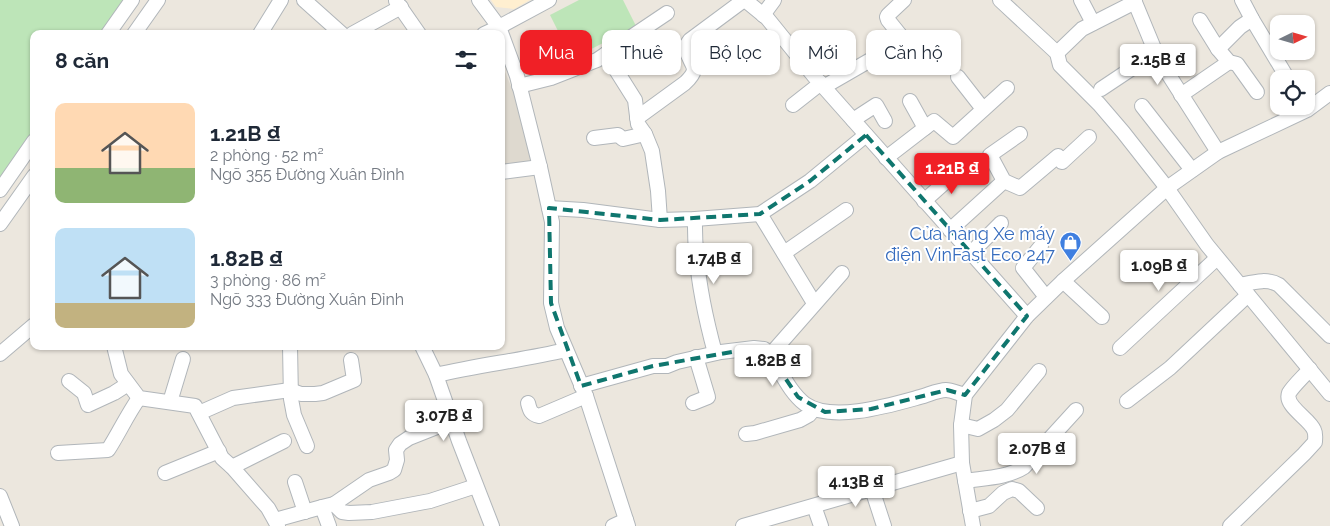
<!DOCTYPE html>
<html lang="vi">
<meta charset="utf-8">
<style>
:root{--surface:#fff;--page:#f6f6f7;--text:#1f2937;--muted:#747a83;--accent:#f02026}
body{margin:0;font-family:Raleway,sans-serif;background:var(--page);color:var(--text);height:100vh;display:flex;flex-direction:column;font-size:19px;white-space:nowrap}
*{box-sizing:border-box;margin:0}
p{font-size:16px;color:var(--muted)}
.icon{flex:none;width:28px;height:28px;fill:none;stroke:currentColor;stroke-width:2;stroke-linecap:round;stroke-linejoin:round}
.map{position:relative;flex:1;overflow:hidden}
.details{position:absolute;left:30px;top:30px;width:475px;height:320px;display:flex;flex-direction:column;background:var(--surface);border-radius:10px;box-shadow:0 1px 4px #0004}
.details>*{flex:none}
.banner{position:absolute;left:520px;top:30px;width:475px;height:45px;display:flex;gap:10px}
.needle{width:32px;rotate:85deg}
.fabs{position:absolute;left:1270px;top:15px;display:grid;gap:10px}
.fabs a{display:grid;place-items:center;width:45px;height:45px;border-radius:10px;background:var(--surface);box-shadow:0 1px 4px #0004;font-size:25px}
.price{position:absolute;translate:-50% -42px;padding:0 11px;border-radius:5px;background:#fff;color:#222;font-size:16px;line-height:32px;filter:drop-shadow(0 1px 2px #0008)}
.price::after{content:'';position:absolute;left:50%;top:30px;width:15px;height:11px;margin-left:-8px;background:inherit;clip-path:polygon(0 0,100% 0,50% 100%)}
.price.on{background:var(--accent);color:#fff}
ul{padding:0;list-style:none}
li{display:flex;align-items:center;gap:15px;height:125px;padding:0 25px}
li span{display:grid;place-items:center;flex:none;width:140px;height:100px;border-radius:10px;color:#555}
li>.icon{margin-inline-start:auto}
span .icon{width:60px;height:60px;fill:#fffc;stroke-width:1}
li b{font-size:21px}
h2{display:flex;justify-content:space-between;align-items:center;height:60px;padding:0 25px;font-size:21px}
.tag{padding:0 18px;border-radius:10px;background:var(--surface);box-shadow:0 1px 4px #0004;font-size:18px;line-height:45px}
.tag.on{background:var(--accent);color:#fff}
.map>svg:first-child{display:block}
</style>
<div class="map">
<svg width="1330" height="526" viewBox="0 0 1330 526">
<rect width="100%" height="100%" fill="#ece7de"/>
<polygon fill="#ffefd0" points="491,0 530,0 514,9 496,7"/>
<polygon fill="#ded9cf" points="501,62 519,106 532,163 501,166"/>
<g fill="#bde5b8">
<polygon points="0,0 124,0 101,34 34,34 34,129 0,178"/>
<polygon points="579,0 623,0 636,26 572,59 550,15"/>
</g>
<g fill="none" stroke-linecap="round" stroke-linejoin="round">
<defs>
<g id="minor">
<polyline points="304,0 342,34"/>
<polyline points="479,0 499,27 517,76 540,167 552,222 551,303 557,328 586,396 628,526"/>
<polyline points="745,0 767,18 814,76 1027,316"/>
<polyline points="904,0 888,15 887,17 888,20 917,56 923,54 935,42"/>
<polyline points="1000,0 1057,53 1060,65 1099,104 1123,132 1167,188 1207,245 1330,394"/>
<polyline points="1081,0 1093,23"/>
<polyline points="1134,0 1158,58 1218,152"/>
<polyline points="1242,0 1252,19 1288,79"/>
<polyline points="396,1 419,34"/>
<polyline points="763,15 774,0"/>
<polyline points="1200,20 1218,49 1229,62 1237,64 1257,92"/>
<polyline points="108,34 132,0"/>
<polyline points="134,34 158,0"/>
<polyline points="260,34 281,0"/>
<polyline points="352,34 401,7"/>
<polyline points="484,34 499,27 549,0"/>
<polyline points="1218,49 1240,27 1252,19"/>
<polyline points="1057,53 1082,29 1135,2"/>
<polyline points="606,54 635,100 638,124 645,134 652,151 658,191 660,220"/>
<polyline points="958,77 983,109"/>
<polyline points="519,86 551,78 597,60 667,13"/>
<polyline points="823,86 827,85 905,40"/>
<polyline points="1101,89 1155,53"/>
<polyline points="1181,95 1229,62"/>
<polyline points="910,101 925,128"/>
<polyline points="793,105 821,83"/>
<polyline points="1142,106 1192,170"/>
<path d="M637,118L685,83C702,67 690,66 686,49V46L690,40L744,0"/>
<polyline points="853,120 876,105 885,121"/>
<polyline points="1020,134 990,155 1004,181 1020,188 1058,156 1062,162 1089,137"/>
<polyline points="594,138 618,135 623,139 645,134"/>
<polyline points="886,158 934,121 953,137 1007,88"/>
<polyline points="501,172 540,167"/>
<polyline points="0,190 34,141"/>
<polyline points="924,201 961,168"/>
<polyline points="549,208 583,210 660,220 695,219 760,214 810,181 866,135"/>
<polyline points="760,214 814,303"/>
<path d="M695,219C694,265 703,309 715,353"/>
<polyline points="0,224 34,176"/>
<polyline points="950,230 1004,181"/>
<polyline points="1041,246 1023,268 1046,297"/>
<polyline points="784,253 846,210"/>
<polyline points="971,253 1001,223"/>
<polyline points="1063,281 1102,317"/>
<path d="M1240,285C1254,282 1267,278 1279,285L1330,336"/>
<polyline points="114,346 121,374 139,398 195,406 222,458 232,467 268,508 278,526"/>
<polyline points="290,346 291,399 294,415 307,446"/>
<polyline points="422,346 436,375 459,441 492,526"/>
<polyline points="1120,348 1217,258"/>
<polyline points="0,354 34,325"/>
<polyline points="770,355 842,273"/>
<path d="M436,375C479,365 523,360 566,350"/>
<polyline points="69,381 84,393 88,405 114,393 128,384"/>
<path d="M581,386L653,366H667L677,362L721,352L754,348L764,349L767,351C780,368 788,391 805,404C832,423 891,405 920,397C928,395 938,390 946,390C952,390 959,394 965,395"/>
<polyline points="1127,401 1170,368 1248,295"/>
<polyline points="170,402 183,359"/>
<path d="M528,403C530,411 531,414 539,416L586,396"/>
<polyline points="693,403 708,397 696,357"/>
<polyline points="199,413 233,398 290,390 301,394 315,394 323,393 354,380 351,360"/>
<polyline points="961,425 978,429 994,420 1007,410 1039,371"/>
<polyline points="746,434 755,433 800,420 809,415 814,409"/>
<path d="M58,453L108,450C119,433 127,415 139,398"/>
<polyline points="232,467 284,441"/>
<polyline points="165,473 219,451"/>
<path d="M965,481C984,478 1007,478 1024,467L1076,410"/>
<polyline points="295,482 305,512"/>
<polyline points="872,489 884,526"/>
<polyline points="0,496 12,526"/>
<polyline points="334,504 342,512 349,513 372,512 430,501 476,486"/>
<polyline points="814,506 821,526"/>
<polyline points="322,507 329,526"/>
<polyline points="970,511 989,506 1003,493 1012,489 1019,491 1037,508"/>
<polyline points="275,520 322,507 334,504 369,480 389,473 394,470 397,460 396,450 400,444 409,438 452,421"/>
<polyline points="613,526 626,520"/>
<polyline points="743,526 962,463"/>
<polyline points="973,526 962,463 961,425 965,395 1027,316 1063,281 1167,188 1218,152 1307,110 1330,93"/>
<path d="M1230,526L1304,454L1315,442C1315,438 1316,434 1314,430C1310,419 1284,406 1289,393C1293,386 1304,376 1310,369"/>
</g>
</defs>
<use href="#minor" stroke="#b1b6ba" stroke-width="16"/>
<use href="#minor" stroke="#fff" stroke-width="14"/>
</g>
<path fill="none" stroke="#0f766e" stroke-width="4" stroke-dasharray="10 6" stroke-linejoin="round" d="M866,135L1027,316L965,395L947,390L871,409L825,412L798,397L767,351L754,348L653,366L581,386L551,303L549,208L660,220L760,214L810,181Z"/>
<defs>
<symbol id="shop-pin" viewBox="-11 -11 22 30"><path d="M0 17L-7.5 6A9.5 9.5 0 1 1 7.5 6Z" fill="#3f7fe0" stroke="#fff"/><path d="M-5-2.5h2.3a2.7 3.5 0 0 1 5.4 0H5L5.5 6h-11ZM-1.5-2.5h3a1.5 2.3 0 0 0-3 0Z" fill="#fff"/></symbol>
</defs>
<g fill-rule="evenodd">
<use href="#shop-pin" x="1058" y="230" width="25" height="34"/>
</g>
<g text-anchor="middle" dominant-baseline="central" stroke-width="4" stroke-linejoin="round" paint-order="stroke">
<g font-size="18" fill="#366cbe" stroke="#fff" text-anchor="end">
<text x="1055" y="233">Cửa hàng Xe máy<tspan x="1055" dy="21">điện VinFast Eco 247</tspan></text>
</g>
</g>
</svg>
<div class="fabs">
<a><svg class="needle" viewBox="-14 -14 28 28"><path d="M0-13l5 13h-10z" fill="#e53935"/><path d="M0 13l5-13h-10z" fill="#747a83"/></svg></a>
<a><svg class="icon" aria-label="locate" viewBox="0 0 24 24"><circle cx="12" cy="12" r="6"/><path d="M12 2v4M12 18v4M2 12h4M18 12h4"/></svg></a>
</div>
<b class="price" style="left:1158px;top:86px">2.15B ₫</b>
<b class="price on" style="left:952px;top:195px">1.21B ₫</b>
<b class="price" style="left:714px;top:285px">1.74B ₫</b>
<b class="price" style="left:1159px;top:292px">1.09B ₫</b>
<b class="price" style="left:773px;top:387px">1.82B ₫</b>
<b class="price" style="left:444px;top:442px">3.07B ₫</b>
<b class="price" style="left:1037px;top:475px">2.07B ₫</b>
<b class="price" style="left:856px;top:508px">4.13B ₫</b>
<div class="banner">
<a class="tag on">Mua</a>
<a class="tag">Thuê</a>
<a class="tag">Bộ lọc</a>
<a class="tag">Mới</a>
<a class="tag">Căn hộ</a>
</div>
<section class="details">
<h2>8 căn<svg class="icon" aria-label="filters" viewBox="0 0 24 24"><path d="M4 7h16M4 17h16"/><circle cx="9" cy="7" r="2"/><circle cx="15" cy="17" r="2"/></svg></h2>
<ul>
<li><span style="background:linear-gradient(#ffd9b3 65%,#8fb573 0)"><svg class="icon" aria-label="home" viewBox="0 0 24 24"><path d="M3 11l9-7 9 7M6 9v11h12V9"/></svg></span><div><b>1.21B ₫</b><p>2 phòng · 52 m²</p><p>Ngõ 355 Đường Xuân Đỉnh</p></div></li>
<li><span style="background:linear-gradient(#bfe0f5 75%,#c2b280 0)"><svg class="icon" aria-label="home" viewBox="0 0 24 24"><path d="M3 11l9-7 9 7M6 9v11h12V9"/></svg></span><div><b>1.82B ₫</b><p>3 phòng · 86 m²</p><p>Ngõ 333 Đường Xuân Đỉnh</p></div></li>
</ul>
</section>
</div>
